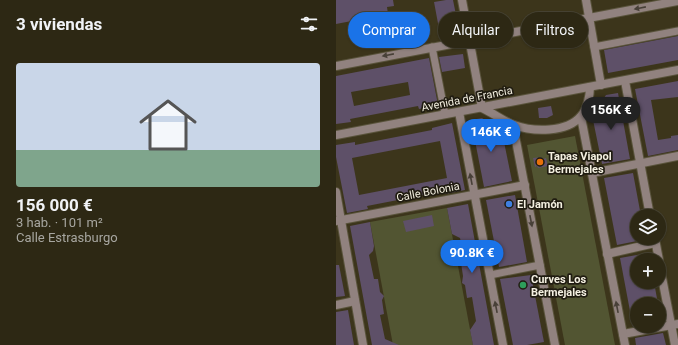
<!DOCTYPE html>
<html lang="es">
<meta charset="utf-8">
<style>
:root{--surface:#2d2814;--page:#35301d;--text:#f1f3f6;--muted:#a7a6a0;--line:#484434;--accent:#1a73e8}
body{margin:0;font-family:Roboto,sans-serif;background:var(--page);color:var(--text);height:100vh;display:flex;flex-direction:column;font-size:15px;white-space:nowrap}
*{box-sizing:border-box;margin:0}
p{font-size:13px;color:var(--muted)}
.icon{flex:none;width:22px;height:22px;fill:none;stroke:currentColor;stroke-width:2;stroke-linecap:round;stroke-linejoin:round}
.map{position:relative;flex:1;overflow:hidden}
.drawer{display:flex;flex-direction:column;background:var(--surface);width:336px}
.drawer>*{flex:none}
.guide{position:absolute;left:12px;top:12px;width:270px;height:36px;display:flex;gap:8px}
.tools{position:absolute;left:294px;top:209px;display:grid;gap:8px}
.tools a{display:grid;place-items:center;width:36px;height:36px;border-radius:50%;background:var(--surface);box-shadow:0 1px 3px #0004,0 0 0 1px var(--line);font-size:20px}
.price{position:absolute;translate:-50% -34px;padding:0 9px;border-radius:14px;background:var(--accent);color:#fff;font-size:13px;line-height:26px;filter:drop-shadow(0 1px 2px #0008)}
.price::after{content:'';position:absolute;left:50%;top:24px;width:12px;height:9px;margin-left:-6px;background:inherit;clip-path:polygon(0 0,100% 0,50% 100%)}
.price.current{background:#222;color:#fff}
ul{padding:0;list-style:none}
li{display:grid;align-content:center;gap:8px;height:212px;padding:0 16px}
li span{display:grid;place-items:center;height:124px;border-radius:4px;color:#555}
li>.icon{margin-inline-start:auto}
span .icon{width:72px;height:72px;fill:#fffc;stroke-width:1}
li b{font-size:17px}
h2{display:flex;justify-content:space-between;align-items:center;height:48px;padding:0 16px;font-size:17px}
.tag{padding:0 14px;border-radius:18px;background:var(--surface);box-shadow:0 1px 3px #0004,0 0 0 1px var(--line);font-size:14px;line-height:36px}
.tag.current{background:var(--accent);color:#fff}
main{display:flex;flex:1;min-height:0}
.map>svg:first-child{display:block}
</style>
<main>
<section class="drawer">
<h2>3 viviendas<svg class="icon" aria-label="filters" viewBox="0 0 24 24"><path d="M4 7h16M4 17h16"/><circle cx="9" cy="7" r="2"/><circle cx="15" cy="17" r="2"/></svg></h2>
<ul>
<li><span style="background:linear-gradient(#c9d6e8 70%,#7fa58c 0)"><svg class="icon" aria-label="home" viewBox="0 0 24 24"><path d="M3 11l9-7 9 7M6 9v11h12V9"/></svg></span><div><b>156 000 €</b><p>3 hab. · 101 m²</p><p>Calle Estrasburgo</p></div></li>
</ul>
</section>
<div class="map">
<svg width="342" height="345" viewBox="0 0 342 345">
<rect width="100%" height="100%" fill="#3c351b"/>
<g fill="#525532">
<polygon points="239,136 279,345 229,345 191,145"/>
<polygon points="111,208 137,345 57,345 34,222"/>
</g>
<g fill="#5e5068" fill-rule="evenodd">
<polygon points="0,0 57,0 58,6 51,7 52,14 0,24"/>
<polygon points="110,0 117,0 123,30 104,34 98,2"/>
<polygon points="342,36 342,60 272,73 268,50"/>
<polygon points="127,54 129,68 106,72 103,57"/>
<path d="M93,58L102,105L83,109L82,106L14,119L15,122L0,124V76ZM72,82L74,95L18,106L15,92Z"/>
<polygon points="342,81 342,97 315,100 322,140 335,138 335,136 342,135 342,150 312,156 299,89"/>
<polygon points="282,93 294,159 266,164 256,115 260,114 261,108 270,95"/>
<polygon points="215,106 217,115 211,118 203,118 202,108"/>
<polygon points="146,118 166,132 176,181 148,187 135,120"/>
<path d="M116,123L129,190L109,194L108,191L31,206L32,209L11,213L0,157V145L19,142V145L96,130V128ZM104,141L111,178L23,195L16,158Z"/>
<polygon points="206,157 206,159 210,158 212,166 202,168 201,166 199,167 197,158"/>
<polygon points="297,173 305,216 301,216 301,241 281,245 268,178"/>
<polygon points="179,195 191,262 163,267 150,200"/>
<polygon points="132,204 158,345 137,345 134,330 140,321 136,297 131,298 129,285 126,283 127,276 125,263 129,263 124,238 116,234 111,208"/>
<polygon points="96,215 98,226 70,232 67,221"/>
<polygon points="34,222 38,246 37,251 33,255 38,279 42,279 44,292 48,296 46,300 48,314 44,315 49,339 63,345 36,345 14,226"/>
<polygon points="312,253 313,260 301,260 301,282 318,282 322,304 301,304 301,326 297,327 284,258"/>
<polygon points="0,265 3,265 9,296 0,297"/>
<polygon points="195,275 208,342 191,345 177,345 164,279"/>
<polygon points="12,310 18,345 0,345 0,312"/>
<polygon points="327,333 330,345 300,345 299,338"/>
</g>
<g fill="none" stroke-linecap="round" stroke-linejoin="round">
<defs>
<g id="pedestrian">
<polyline points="96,47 109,114"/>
<polyline points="258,47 342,31"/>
<polyline points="154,275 204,265"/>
</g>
<g id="minor">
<polyline points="0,66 342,1"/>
<polyline points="289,81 314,216"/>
<polyline points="123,112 167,345"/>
<polyline points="256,173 342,156"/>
<polyline points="0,192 27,345"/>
<polyline points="0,221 189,185"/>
<polyline points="319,239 323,260"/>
<polyline points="271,254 319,243"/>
<polyline points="323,262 339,345"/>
<polyline points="0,305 19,301"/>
<polyline points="287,334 342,324"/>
</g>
<g id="tertiary">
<path d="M126,0L146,108C157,113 167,121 178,125C197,132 231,133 245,116C251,109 254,96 254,87"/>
<polyline points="250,0 265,85"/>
<polyline points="245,117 289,345"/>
<polyline points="177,125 219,345"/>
<polyline points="0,135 342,70"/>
</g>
</defs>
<use href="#pedestrian" stroke="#59533b" stroke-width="9"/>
<use href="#minor" stroke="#59533b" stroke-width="10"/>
<use href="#tertiary" stroke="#59533b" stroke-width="10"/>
<use href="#pedestrian" stroke="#91827f" stroke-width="7"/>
<use href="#minor" stroke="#91827f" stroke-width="8"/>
<use href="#tertiary" stroke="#91827f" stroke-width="8"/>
</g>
<defs><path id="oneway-solid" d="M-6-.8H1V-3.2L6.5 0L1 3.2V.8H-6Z"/></defs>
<g fill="#484038">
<use href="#oneway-solid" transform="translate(304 8) rotate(169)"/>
<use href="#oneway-solid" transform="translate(52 55) rotate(169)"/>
<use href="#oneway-solid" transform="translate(135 179) rotate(-101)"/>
<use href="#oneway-solid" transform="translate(195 221) rotate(79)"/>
<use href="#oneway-solid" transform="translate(160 307) rotate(-101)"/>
<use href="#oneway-solid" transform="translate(281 307) rotate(-101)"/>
</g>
<circle fill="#e8710a" stroke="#201c11" stroke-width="1.5" cx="204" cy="162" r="4"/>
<circle fill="#3f7fe0" stroke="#201c11" stroke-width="1.5" cx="173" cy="204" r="4"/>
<circle fill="#2e9e5b" stroke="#201c11" stroke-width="1.5" cx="187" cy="285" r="4"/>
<g text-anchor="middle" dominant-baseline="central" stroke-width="3.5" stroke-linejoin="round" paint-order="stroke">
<g font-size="11" fill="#f4f0e1" stroke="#201c11">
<text transform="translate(131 99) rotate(-11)">Avenida de Francia</text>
<text transform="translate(92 192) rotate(-11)">Calle Bolonia</text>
</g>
<g font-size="11" font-weight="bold" fill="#f4f0e1" stroke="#201c11" text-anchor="start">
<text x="212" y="156">Tapas Viapol<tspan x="212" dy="13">Bermejales</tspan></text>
<text x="181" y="204">El Jamón</text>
<text x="195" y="279">Curves Los<tspan x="195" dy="13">Bermejales</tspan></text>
</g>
</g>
</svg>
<div class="tools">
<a><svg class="icon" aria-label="layers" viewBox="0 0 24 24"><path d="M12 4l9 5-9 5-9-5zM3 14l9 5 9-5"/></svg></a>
<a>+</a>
<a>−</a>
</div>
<b class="price current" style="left:275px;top:131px">156K €</b>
<b class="price" style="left:155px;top:153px">146K €</b>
<b class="price" style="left:136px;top:274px">90.8K €</b>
<div class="guide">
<a class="tag current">Comprar</a>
<a class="tag">Alquilar</a>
<a class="tag">Filtros</a>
</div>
</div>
</main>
